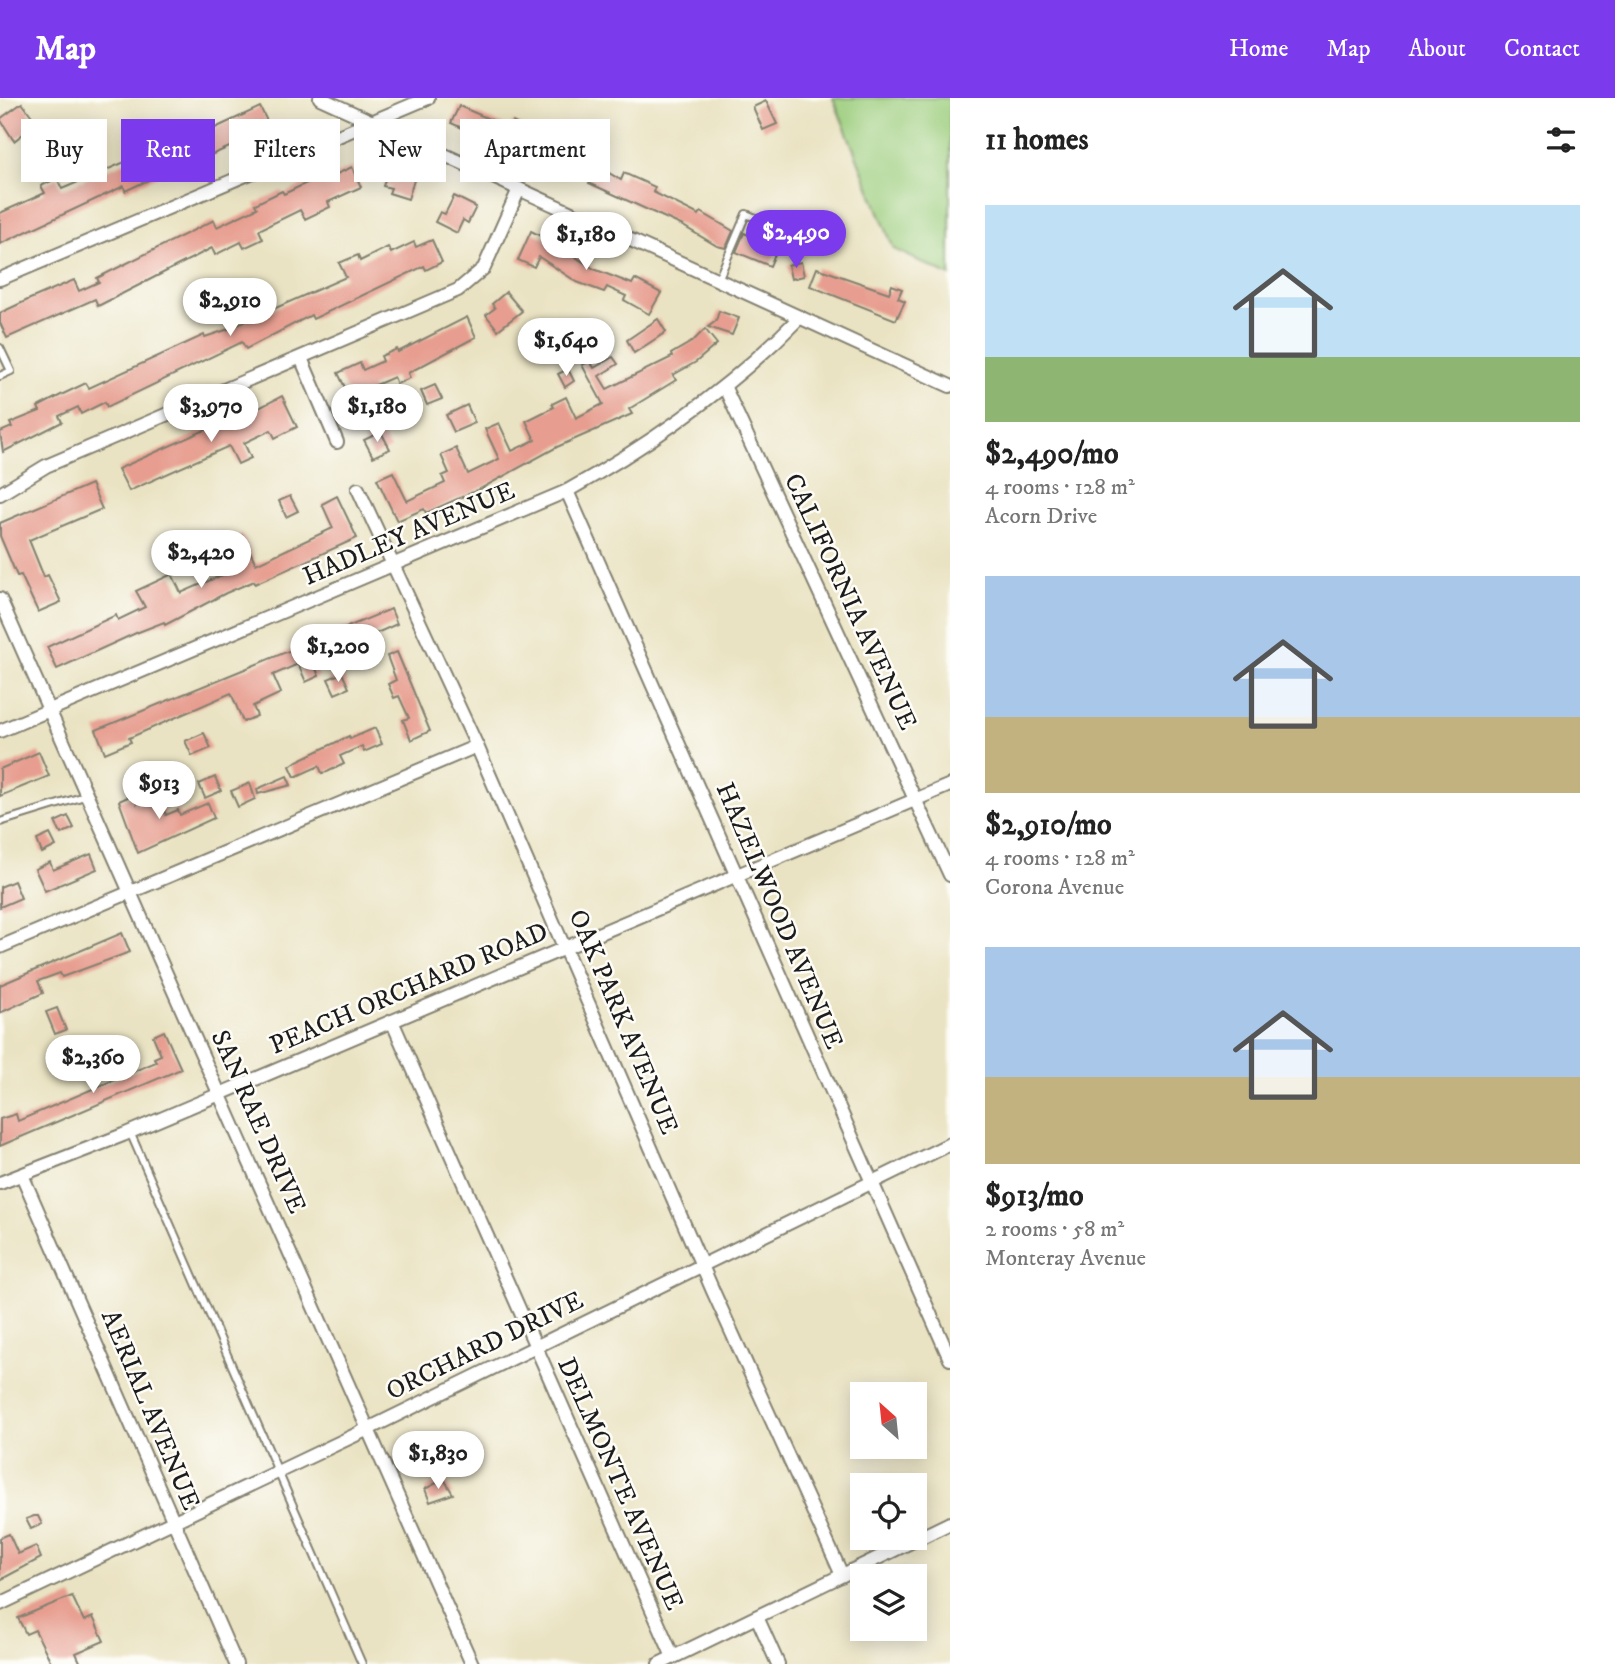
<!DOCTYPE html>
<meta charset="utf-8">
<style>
:root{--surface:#fff;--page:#f6f6f6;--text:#222;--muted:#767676;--accent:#7c3aed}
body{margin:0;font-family:"IM FELL DW Pica",serif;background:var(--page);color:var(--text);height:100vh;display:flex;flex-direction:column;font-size:26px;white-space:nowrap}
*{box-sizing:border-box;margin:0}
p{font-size:23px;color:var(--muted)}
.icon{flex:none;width:38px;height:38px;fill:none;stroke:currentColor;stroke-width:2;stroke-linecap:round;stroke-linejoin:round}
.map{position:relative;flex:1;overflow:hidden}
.details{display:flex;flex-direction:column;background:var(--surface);width:665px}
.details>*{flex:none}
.top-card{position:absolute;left:21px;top:21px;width:665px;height:63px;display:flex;gap:14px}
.needle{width:46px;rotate:333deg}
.tools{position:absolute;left:850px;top:1284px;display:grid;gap:14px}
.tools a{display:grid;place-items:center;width:77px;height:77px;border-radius:0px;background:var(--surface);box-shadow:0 4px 18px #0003;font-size:35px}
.price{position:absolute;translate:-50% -60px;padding:0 16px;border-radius:24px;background:#fff;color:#222;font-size:23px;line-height:46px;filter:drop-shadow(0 2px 4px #0008)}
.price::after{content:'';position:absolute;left:50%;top:42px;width:21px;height:16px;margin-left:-10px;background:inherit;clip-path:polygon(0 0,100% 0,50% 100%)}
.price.active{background:var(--accent);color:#fff}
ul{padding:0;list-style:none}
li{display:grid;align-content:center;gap:14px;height:371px;padding:0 35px}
li span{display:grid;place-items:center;height:217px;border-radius:0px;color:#555}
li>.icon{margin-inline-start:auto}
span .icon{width:126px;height:126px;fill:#fffc;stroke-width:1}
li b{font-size:30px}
h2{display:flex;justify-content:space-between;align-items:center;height:84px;padding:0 35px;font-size:30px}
.pill{padding:0 24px;border-radius:0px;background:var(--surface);box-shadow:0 4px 18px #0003;font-size:24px;line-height:63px}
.pill.active{background:var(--accent);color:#fff}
header{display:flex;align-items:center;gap:42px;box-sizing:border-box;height:98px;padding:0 35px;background:var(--accent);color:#fff}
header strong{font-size:33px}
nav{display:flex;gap:38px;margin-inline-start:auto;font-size:24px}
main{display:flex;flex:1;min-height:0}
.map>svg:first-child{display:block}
</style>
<header>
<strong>Map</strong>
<nav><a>Home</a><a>Map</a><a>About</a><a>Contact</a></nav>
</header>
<main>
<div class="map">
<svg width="950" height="1566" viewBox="0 0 950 1566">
<rect width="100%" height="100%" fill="#fdfcf7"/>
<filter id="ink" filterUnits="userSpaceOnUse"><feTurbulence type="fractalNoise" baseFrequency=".0143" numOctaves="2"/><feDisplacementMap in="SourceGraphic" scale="14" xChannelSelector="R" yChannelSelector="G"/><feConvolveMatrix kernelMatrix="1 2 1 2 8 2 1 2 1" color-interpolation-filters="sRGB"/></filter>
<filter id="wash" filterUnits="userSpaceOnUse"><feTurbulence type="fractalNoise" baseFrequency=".00686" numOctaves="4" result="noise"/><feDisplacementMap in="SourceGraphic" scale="28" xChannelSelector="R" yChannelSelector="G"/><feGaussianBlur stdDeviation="1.57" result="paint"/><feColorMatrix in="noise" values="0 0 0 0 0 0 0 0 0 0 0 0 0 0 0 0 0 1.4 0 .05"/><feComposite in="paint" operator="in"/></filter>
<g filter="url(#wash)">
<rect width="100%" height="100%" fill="#eae3c3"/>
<polygon fill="#9bcd7d" stroke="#5c744c" stroke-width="2" points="833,0 950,0 950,178 894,151"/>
<g id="blocks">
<g fill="#e79e90">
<polygon points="766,3 777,26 763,32 753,9"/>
<polygon points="22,5 37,25 14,43 0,21"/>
<polygon points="459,8 510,30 513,24 538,37 528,59 451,25"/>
<polygon points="260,9 271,31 195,64 194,61 125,93 124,88 0,146 0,115 45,95 41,88 57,80 62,91 176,42 177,45 213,31"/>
<polygon points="587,62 621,82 624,75 655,89 653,94 699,117 701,114 733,133 726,150 717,148 683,128 589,85 591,82 579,75"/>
<polygon points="352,69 361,89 328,104 330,109 305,121 300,112 259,132 263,141 244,150 241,144 215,157 212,150 98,208 95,201 7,240 0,225 0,215 30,201 74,182 79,193 99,184 97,180 214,122 217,129 257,110 255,106 282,93 284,96 317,80 319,84"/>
<polygon points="389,70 415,79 408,101 389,95 391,90 383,88"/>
<polygon points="454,98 476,109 468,125 463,122 457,135 435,124 440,114 445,116"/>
<polygon points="531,133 553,144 594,171 632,186 635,181 661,195 649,216 624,202 626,198 607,189 604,194 577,184 539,159 534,169 518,162"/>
<polygon points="744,135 778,149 770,168 736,154"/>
<polygon points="432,142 442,164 426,172 424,168 313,221 311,217 246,251 242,244 107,309 105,304 81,316 78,309 59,318 62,324 3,354 0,334 12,329 10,325 40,313 38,309 61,297 86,285 89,290 204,237 205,239 226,232 346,179 339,165 358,157 360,163 388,149 391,155 414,144 416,149"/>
<polygon points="801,164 804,178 791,181 788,167"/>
<polygon points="817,170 889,195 892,187 902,191 898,200 905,203 896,222 810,188"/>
<polygon points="506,194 522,213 498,232 486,217 495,210 492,206"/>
<polygon points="719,213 739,220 732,237 708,229 716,223"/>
<polygon points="467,219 476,239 408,275 410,280 397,286 394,279 371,289 374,294 352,304 338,275 360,265 363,272 383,263 381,258 397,251 398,254"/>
<polygon points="658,221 666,234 634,255 627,242"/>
<polygon points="705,231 717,246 696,264 673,277 676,282 629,311 632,316 557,349 482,390 426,415 424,411 397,423 377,381 393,374 407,403 445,385 442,378 449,375 441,357 456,350 468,376 499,361 485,331 499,325 512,353 535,342 526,323 554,309 552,306 566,299 576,320 603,306 582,267 590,263 594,270 613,259 618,266 599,278 607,291 672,259 671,256 693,243"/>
<polygon points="568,271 574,283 565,289 558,276"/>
<polygon points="435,287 442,301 427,307 421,293"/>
<polygon points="282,298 297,329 275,340 271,332 244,345 251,360 238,366 229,348 129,393 118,371 214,328 216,332"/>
<polygon points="467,307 475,325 454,334 446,317"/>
<polygon points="381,334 390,351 373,359 364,342"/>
<polygon points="91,386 102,411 29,442 44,479 48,477 61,504 38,514 21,477 17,478 0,438 0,425"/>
<polygon points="290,398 298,413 286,419 279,403"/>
<polygon points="337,398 357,440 255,486 254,483 226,495 165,527 164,524 136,535 57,571 47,549 116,517 118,522 145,509 136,493 172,476 181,495 241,469 229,443 242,437 256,466 333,430 322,406"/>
<polygon points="391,511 397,526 361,542 370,563 356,569 346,546 312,561 319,578 306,584 298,566 273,577 281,595 253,608 257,618 243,624 231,595 129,640 131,644 105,655 96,632"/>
<polygon points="397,554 430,633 411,642 403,622 409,620 399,598 394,600 388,586 396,582 387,558"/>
<polygon points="342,575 349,590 335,596 328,581"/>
<polygon points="375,630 382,646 364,654 362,648 340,658 344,666 327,674 322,675 319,668 295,679 290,668 297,663 349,638 350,641"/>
<polygon points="204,635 211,650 192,658 185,643"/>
<polygon points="39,654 49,678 0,698 0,671"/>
<polygon points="287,678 291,687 258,696 257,691"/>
<polygon points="215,679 221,693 205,700 199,686"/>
<polygon points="250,685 255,701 238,709 231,693"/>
<polygon points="132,697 137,706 157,697 166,717 178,712 180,717 208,705 214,720 138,755 119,703"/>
<polygon points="68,718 74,730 61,736 55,724"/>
<polygon points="50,736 56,748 42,755 37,742"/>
<polygon points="91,756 97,771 45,793 35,771 50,764 53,772"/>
<polygon points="14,783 21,800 0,809 0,789"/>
<polygon points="122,835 130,854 62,879 60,875 38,883 43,895 0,915 0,887"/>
<polygon points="57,910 66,932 55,936 46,914"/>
<polygon points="164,933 181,971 0,1048 0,1021 16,1016 18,1023 156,964 154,960 161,957 153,938"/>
<polygon points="444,1381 453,1396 430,1404 425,1391"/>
<polygon points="34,1418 38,1418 42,1426 31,1431 26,1421"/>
<polygon points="9,1436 18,1456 36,1448 41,1460 0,1482 0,1440"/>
<polygon points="72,1498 84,1523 93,1519 104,1543 76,1555 81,1566 52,1566 35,1532 26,1536 18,1520"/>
</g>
</g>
</g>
<g filter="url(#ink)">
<use href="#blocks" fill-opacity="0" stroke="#838070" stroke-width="2"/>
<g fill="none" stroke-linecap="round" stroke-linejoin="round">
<defs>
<g id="lane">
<polyline points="718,182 746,116 778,129"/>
<polyline points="0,250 11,273 0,278"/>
<polyline points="0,724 88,697"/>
<polyline points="130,1034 362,1566"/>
</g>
<g id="street">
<polyline points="320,0 950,288"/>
<polyline points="0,181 428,0"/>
<polyline points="301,260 337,344"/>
<polyline points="725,290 950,777"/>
<polyline points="358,391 477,648 713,1193 842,1477"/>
<polyline points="567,393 950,1261"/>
<polyline points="0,396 46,368 458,192 484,170 519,91"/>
<polyline points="0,501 472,1566"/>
<path d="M0,633L567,393C653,345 731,290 800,219"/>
<polyline points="0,849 477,648"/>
<polyline points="392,923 673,1559"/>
<polyline points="22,1077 236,1566"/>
<polyline points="0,1085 123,1037 950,687"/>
<polyline points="0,1506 368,1331 950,1046"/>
<polyline points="757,1519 778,1566"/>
<polyline points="659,1566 950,1425"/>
</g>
</defs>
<use href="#lane" stroke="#838070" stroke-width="10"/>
<use href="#street" stroke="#838070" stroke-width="16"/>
<use href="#lane" stroke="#fff" stroke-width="6"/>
<use href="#street" stroke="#fff" stroke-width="12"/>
</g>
</g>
<g text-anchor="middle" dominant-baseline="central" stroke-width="5" stroke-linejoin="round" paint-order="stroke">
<g font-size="26" fill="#1c1c1c" stroke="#fdfcf7">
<text transform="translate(409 436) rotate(-23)">HADLEY AVENUE</text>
<text transform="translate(850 504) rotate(65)">CALIFORNIA AVENUE</text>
<text transform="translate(779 818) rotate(67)">HAZELWOOD AVENUE</text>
<text transform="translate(409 891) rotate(-23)">PEACH ORCHARD ROAD</text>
<text transform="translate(623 924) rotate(67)">OAK PARK AVENUE</text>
<text transform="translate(258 1024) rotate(66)">SAN RAE DRIVE</text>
<text transform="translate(485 1248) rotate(-26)">ORCHARD DRIVE</text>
<text transform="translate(150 1312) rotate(67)">AERIAL AVENUE</text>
<text transform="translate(620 1386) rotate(66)">DELMONTE AVENUE</text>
</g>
</g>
</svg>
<div class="tools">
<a><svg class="needle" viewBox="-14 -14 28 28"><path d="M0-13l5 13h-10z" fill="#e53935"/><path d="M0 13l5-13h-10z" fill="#767676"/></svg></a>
<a><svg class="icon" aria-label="locate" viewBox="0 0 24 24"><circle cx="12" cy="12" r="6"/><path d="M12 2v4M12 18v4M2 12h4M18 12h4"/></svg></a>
<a><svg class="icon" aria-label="layers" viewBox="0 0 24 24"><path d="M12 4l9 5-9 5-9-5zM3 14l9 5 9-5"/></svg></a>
</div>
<b class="price active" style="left:796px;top:172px">$2,490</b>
<b class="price" style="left:586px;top:174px">$1,180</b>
<b class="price" style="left:230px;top:240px">$2,910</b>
<b class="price" style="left:566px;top:280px">$1,640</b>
<b class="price" style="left:211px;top:346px">$3,970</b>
<b class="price" style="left:377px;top:346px">$1,180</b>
<b class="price" style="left:201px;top:492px">$2,420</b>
<b class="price" style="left:338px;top:586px">$1,200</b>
<b class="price" style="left:159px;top:723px">$913</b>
<b class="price" style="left:93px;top:997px">$2,360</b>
<b class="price" style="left:438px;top:1393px">$1,830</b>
<div class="top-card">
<a class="pill">Buy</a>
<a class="pill active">Rent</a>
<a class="pill">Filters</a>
<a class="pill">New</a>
<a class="pill">Apartment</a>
</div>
</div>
<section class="details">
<h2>11 homes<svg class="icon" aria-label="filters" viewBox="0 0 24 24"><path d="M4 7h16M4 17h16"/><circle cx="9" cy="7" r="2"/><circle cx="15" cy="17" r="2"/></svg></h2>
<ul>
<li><span style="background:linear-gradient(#bfe0f5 70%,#8fb573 0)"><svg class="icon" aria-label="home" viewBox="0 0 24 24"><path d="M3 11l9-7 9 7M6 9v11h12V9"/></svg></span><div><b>$2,490/mo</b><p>4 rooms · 128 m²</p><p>Acorn Drive</p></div></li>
<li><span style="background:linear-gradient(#a9c7e8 65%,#c2b280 0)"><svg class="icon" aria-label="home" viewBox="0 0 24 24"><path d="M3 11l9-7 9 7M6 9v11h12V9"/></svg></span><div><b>$2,910/mo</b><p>4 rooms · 128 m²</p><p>Corona Avenue</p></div></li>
<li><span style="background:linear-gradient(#a9c7e8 60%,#c2b280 0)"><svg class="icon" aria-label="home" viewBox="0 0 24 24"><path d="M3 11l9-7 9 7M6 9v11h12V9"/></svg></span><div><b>$913/mo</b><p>2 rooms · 58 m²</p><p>Monteray Avenue</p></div></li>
</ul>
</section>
</main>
